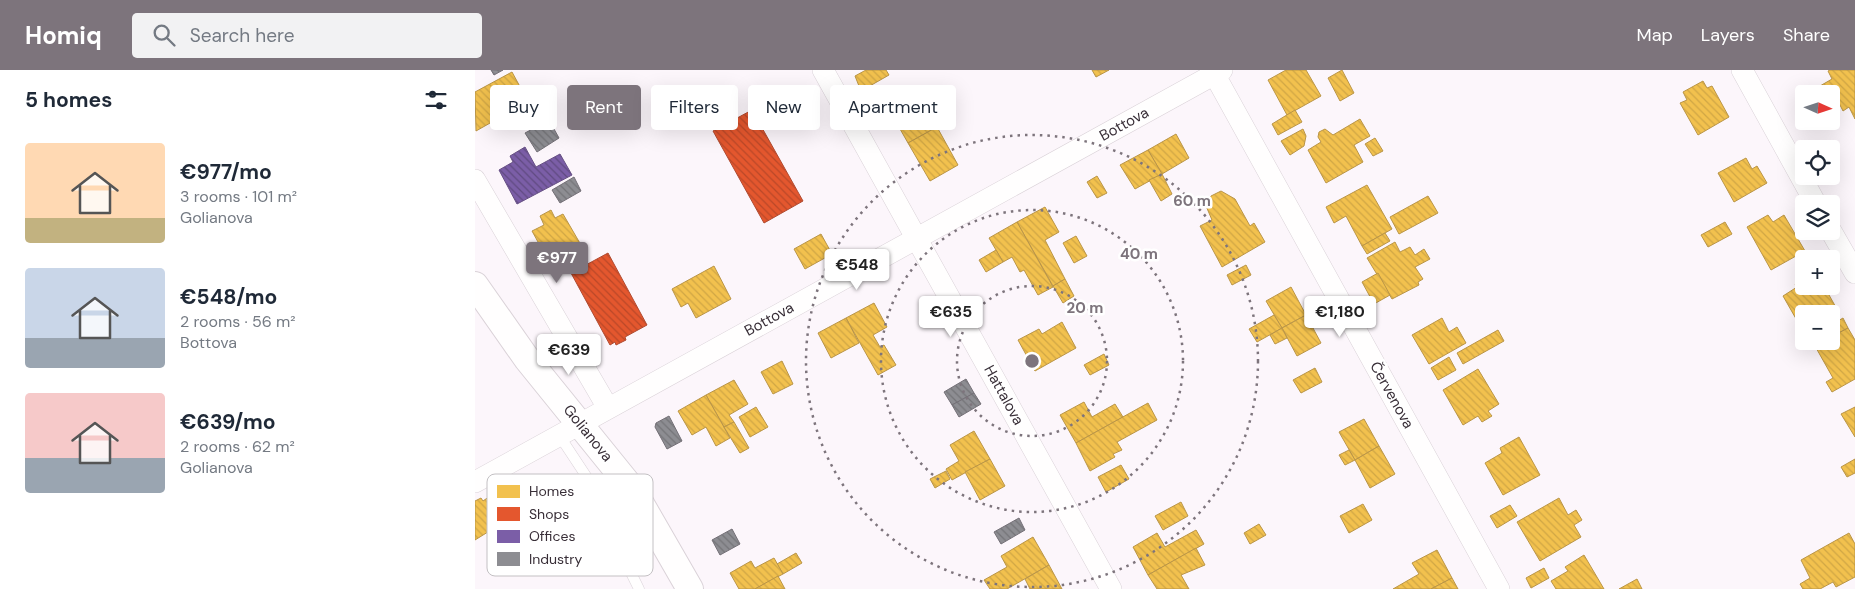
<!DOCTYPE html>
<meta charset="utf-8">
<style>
:root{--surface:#fff;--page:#f2f2f3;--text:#1f2937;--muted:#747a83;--accent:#7d747c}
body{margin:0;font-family:"DM Sans",sans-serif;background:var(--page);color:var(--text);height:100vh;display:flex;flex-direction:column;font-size:19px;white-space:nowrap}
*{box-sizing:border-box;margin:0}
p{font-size:16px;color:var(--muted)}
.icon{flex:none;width:28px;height:28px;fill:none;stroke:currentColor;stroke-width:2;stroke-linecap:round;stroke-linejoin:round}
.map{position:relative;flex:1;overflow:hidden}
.details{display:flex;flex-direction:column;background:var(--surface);width:475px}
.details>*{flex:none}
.hud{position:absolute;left:15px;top:15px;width:475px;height:45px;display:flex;gap:10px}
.needle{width:32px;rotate:93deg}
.tools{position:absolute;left:1320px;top:15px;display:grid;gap:10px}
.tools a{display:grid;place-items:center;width:45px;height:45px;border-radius:5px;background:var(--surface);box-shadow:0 5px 20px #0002;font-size:25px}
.price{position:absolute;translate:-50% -42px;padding:0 11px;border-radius:5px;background:#fff;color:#222;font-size:16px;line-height:32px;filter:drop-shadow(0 1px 2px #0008)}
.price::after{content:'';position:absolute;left:50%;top:30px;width:15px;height:11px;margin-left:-8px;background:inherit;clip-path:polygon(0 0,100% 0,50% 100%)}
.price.on{background:var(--accent);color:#fff}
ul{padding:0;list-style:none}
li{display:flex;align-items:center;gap:15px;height:125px;padding:0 25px}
li span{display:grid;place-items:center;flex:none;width:140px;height:100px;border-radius:5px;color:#555}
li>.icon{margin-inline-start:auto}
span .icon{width:60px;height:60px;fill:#fffc;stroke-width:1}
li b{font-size:21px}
h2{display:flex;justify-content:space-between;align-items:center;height:60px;padding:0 25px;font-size:21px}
.pill{padding:0 18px;border-radius:5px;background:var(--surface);box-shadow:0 5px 20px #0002;font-size:18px;line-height:45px}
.pill.on{background:var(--accent);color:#fff}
header{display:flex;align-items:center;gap:30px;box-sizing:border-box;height:70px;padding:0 25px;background:var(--accent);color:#fff}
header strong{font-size:24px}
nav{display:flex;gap:28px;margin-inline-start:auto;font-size:18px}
.search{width:350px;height:45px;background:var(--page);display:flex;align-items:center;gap:12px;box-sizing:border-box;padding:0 18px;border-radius:5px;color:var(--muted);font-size:19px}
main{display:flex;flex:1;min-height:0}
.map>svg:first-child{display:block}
</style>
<header>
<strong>Homiq</strong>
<div class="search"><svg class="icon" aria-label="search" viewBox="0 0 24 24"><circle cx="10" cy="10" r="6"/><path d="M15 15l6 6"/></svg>Search here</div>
<nav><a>Map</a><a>Layers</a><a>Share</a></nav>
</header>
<main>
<section class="details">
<h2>5 homes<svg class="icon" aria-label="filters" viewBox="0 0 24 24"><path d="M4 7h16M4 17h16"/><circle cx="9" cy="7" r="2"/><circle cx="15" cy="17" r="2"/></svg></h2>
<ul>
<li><span style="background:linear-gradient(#ffd9b3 75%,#c2b280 0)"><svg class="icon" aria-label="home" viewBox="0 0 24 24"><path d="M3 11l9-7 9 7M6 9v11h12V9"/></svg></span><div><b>€977/mo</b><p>3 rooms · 101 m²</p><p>Golianova</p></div></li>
<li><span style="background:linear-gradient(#c9d6e8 70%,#9aa5b1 0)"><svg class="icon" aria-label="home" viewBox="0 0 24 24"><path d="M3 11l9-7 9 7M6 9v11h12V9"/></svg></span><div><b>€548/mo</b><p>2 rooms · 56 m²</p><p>Bottova</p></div></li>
<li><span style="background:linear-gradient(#f6c9c9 65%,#9aa5b1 0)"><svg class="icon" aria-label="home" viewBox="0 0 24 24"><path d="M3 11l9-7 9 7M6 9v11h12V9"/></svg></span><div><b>€639/mo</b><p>2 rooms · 62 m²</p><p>Golianova</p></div></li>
</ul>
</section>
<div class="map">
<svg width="1380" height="519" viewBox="0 0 1380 519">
<defs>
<pattern id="homes-back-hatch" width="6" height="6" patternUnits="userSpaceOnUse" patternTransform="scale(1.25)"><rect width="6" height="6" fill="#f2c14e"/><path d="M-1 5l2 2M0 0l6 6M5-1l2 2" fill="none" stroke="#d0a645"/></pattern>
<pattern id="shops-back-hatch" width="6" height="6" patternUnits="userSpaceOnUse" patternTransform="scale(1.25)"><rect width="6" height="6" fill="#e4572e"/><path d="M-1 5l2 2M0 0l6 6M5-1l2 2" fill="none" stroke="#ba4828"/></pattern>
<pattern id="offices-back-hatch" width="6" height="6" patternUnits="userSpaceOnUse" patternTransform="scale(1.25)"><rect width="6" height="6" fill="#7b5ea7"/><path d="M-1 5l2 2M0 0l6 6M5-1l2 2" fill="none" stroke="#604a81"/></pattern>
<pattern id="industry-back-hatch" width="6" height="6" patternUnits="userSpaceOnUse" patternTransform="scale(1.25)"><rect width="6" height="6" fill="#8d8d92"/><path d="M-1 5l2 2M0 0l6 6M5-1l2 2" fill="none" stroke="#747478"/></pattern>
</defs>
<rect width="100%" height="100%" fill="#fcf6fb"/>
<g fill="url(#homes-back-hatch)" stroke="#ba9547">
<polygon points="391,0 411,0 414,5 386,21 380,6"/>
<polygon points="617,0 634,0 621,7"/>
<polygon points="811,0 831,0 846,26 812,45 793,10"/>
<polygon points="867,0 879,23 865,31 853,8"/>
<polygon points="1355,0 1380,0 1380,49 1374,37 1368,41 1364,33 1356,37 1356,24 1333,23 1357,9 1353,1"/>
<polygon points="37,2 49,24 27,36 31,44 1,61 0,22"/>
<polygon points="1228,11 1232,18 1237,16 1254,47 1223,65 1205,33 1212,30 1208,22"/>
<polygon points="441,20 462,57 433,73 412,36"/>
<polygon points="820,40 827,52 803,65 797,54"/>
<polygon points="885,49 895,66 879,75 888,92 851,113 833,80 846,72 843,67 844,62 850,59 858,65"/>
<polygon points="462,57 483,95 455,111 433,73"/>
<polygon points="828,59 831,66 829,76 815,85 806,71"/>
<polygon points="701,64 714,88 687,104 673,80"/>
<polygon points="900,68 908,81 898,86 890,74"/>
<polygon points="673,80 687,104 660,119 645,95"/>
<polygon points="1271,88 1277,99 1282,96 1292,113 1259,132 1243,103"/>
<polygon points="687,104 697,124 686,131 674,110"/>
<polygon points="622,106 632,123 622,128 612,112"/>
<polygon points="892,115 917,159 887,176 871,146 859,153 851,137"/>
<polygon points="746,121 760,129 775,156 779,153 790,172 747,197 725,156 737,150 731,136 736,126"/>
<polygon points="953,126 963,143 924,164 915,147"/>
<polygon points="570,137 584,162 570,170 590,209 578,216 542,152"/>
<polygon points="76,140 80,148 88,144 106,175 74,192 57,161 69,155 65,146"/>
<polygon points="1293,145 1298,152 1309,145 1330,181 1296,200 1272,157"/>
<polygon points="542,152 578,217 563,225 549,200 545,202 537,187 528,192 514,168"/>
<polygon points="1250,152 1257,164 1233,177 1226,165"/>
<polygon points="910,163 915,171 892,184 887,176"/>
<polygon points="346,164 357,184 330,199 319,179"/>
<polygon points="601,166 612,186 599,193 588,173"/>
<polygon points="920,172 925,182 935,177 940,185 949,179 955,189 940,197 948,209 943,212 944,215 917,229 892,188"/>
<polygon points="521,180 528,192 511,202 504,190"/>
<polygon points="771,195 776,205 757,215 752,205"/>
<polygon points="239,196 256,229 221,248 213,233 206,237 197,219"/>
<polygon points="903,203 915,225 899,234 887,212"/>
<polygon points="590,209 599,226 588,233 578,216"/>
<polygon points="1329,209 1329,216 1349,216 1363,241 1356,245 1356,244 1329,244 1328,261 1308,226 1322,217 1320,214"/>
<polygon points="816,217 831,245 807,258 791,231"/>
<polygon points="399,233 412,257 398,265 405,277 409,275 421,295 403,305 371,248"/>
<polygon points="799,245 807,258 782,272 774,259"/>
<polygon points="831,245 846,273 822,286 807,258"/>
<polygon points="371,248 384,273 356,288 343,263"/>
<polygon points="967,248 974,262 982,257 991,273 954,294 937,265"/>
<polygon points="1368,248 1373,258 1356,267 1356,255"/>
<polygon points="587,252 601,278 560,301 543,270 564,259 567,264"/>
<polygon points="807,258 812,268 800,274 795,265"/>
<polygon points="1373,258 1380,270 1380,309 1357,322 1351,312 1358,308 1340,276 1349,271 1356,271 1356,267"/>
<polygon points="1023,260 1029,271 988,294 982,283"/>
<polygon points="1337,271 1349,271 1340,276"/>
<polygon points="629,284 634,295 615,305 609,295"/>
<polygon points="974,287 981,300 963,310 956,298"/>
<polygon points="307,291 318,314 298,324 286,302"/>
<polygon points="840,298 847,312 826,323 818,310"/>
<polygon points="1003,299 1024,334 1013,341 1017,346 1007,352 1003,346 988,355 968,320"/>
<polygon points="259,310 273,334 254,345 259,352 249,357 231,325"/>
<polygon points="231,325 255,368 241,376 231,357 217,365 203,341"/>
<polygon points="609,332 617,347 640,334 648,347 601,373 585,345"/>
<polygon points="673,333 682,350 642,372 647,380 638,384 640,387 615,401 601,373"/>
<polygon points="281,337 293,357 275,367 264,347"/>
<polygon points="1380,337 1380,367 1366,344"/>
<polygon points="889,349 904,376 880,390 864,362"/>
<polygon points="259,352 274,378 265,383 249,357"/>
<polygon points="499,361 515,389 477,410 471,399 484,391 475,375"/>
<polygon points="1044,367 1065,405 1028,425 1010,393 1027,383 1025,378"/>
<polygon points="904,376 920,404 895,418 880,390"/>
<polygon points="874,380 880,390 870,395 864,385"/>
<polygon points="515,389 530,416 505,430 490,402"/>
<polygon points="1380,389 1380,403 1372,407 1366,397"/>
<polygon points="646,395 654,409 631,422 623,407"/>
<polygon points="471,401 475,409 460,418 455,409"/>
<polygon points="15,426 28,449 19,455 21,457 0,470 0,431 6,428 8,431"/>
<polygon points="1084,428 1093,445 1101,440 1107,450 1099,455 1106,467 1065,491 1042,452"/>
<polygon points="706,432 713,446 688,460 680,446"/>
<polygon points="888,434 897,450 874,463 865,446"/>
<polygon points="1035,435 1042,446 1022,458 1015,446"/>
<polygon points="784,454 791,465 775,474 769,463"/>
<polygon points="721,460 729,474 673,505 658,477 682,463 690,477"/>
<polygon points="1374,463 1380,474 1380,507 1361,517 1358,512 1345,519 1328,519 1325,514 1335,508 1326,490"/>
<polygon points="558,467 574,495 532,519 515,519 509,510 532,497 526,486"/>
<polygon points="721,478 730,495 706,505 714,519 682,519 673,505"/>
<polygon points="962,480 977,508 956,519 918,519 944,504 937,493"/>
<polygon points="321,483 327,493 308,504 302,494"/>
<polygon points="1109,485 1129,519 1081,519 1076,511 1093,501 1090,497"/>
<polygon points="299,488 308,504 280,519 264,519 255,503 276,491 280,498"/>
<polygon points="574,495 587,519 555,519 550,509"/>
<polygon points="1069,498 1074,508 1056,518 1051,508"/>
<polygon points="303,506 310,519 280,519"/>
<polygon points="977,508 983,519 956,519"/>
<polygon points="1162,509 1167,519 1144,519"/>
</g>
<g fill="url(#shops-back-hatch)" stroke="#b04b31">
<polygon points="277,40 328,131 289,153 238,61"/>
<polygon points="133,183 172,255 150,267 151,270 141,275 140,272 135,275 96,203"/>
</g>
<polygon fill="url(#offices-back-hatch)" stroke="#675085" points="50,77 61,97 85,84 97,105 42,134 24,100 38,92 35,86"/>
<g fill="url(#industry-back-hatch)" stroke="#747077">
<polygon points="16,0 28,0 19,5"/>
<polygon points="69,17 78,33 61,42 52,26"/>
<polygon points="74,50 84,68 62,82 50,63"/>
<polygon points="99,107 106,121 85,133 77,120"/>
<polygon points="491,309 499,323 477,335 469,322"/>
<polygon points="499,323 506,334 484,347 477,335"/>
<polygon points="194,346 207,371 192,379 180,357 181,353"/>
<polygon points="544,448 550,460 526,474 519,462"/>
<polygon points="257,459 265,474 245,485 237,470"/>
</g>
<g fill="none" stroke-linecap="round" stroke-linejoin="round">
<defs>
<polyline id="service" points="84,365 119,418 125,440 164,519"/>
<g id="minor">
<polyline points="348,0 636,519"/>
<polyline points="737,0 1024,519"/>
<polyline points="1267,0 1341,134"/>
<polyline points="0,110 133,338"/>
<polyline points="1356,161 1380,203"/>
<polyline points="0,412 747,0"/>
</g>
<polyline id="tertiary" points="0,215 52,289 158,420 215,519"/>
</defs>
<use href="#service" stroke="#dad2d8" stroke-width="11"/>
<use href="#minor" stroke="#dad2d8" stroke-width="22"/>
<use href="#tertiary" stroke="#dad2d8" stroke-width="28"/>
<use href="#service" stroke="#fffefe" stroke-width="10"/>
<use href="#minor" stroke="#fffefe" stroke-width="21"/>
<use href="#tertiary" stroke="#fffefe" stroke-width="26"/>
</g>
<g fill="none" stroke="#7d747c" stroke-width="2.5" stroke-dasharray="2.5 5">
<circle cx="557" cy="291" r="75"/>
<circle cx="557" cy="291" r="151"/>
<circle cx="557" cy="291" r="226"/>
</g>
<g text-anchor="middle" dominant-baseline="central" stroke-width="5" stroke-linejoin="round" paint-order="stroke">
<g font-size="15" fill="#382e37" stroke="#fff">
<text transform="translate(649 54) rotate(-29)">Bottova</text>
<text transform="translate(294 249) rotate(-29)">Bottova</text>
<text transform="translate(529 325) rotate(61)">Hattalova</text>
<text transform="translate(917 325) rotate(61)">Červenova</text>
<text transform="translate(113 363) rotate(51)">Golianova</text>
</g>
</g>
<rect x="12" y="404" width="166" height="102" rx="8" fill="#fff" stroke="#c3c0c3" stroke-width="1"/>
<rect x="22" y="415" width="23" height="13" fill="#f2c14e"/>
<rect x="22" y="437" width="23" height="14" fill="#e4572e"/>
<rect x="22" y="460" width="23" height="13" fill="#7b5ea7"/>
<rect x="22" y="482" width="23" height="14" fill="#8d8d92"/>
<g font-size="14" fill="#382e37">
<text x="54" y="426">Homes</text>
<text x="54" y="449">Shops</text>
<text x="54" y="471">Offices</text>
<text x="54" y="494">Industry</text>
</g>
<circle cx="557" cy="291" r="8" fill="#7d747c" stroke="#fff" stroke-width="2.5"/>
<g font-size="15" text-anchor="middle" font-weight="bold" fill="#7d747c" stroke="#fff" stroke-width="5" stroke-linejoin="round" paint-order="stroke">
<text x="717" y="136">60 m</text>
<text x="664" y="189">40 m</text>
<text x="610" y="243">20 m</text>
</g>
</svg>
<div class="tools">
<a><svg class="needle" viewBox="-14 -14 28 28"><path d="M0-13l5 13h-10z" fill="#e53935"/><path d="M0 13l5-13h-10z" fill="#747a83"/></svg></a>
<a><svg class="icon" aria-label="locate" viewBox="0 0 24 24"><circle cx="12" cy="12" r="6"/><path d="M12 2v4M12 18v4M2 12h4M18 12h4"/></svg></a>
<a><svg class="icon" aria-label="layers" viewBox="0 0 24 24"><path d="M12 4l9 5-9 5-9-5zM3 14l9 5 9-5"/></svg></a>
<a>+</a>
<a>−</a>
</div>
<b class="price on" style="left:82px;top:214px">€977</b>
<b class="price" style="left:382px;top:221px">€548</b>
<b class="price" style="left:476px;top:268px">€635</b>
<b class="price" style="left:865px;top:268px">€1,180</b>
<b class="price" style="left:94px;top:306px">€639</b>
<div class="hud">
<a class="pill">Buy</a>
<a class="pill on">Rent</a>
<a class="pill">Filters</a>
<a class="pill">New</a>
<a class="pill">Apartment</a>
</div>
</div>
</main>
